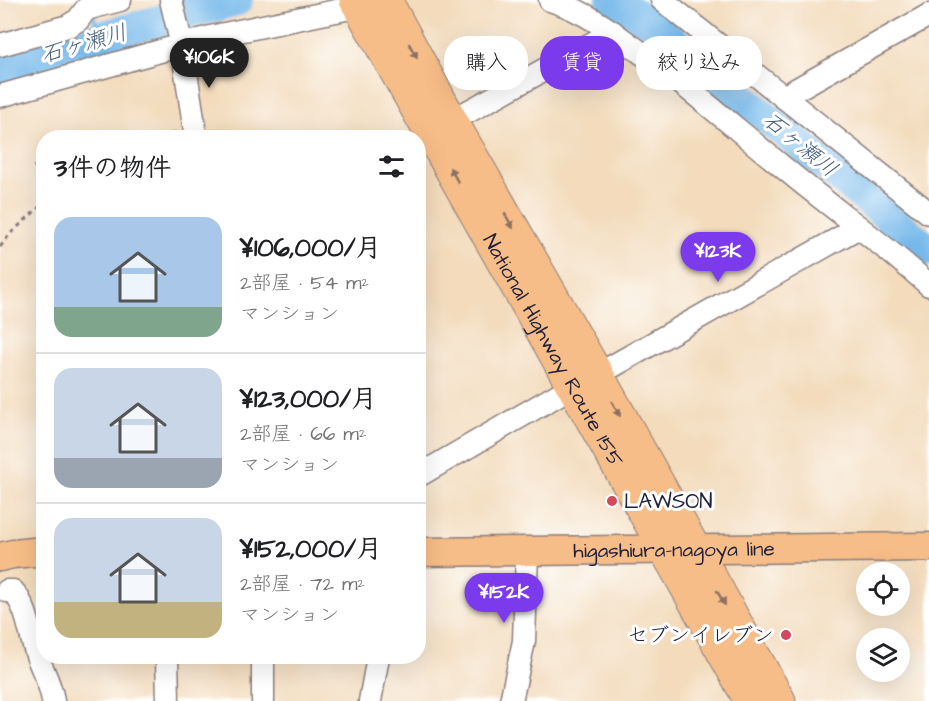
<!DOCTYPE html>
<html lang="ja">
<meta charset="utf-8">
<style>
:root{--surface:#fff;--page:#f2f2f2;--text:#202124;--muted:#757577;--line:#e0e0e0;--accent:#7c3aed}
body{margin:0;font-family:"Architects Daughter","Klee One",sans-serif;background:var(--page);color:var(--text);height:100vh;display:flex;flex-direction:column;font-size:22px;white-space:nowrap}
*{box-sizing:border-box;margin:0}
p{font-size:20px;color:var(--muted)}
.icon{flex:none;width:33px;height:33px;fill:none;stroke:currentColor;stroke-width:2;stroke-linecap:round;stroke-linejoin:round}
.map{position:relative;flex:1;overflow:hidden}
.sheet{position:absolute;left:36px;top:130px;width:390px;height:534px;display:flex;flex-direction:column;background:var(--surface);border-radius:24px;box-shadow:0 6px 24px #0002}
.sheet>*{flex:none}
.guide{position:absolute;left:444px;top:36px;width:394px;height:54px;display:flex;gap:12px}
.fabs{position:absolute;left:856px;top:562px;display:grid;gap:12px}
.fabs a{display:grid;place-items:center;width:54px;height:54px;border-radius:50%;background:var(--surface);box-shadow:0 6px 24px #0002;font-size:30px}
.price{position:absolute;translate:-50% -51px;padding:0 14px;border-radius:21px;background:var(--accent);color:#fff;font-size:20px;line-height:39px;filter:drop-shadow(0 2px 3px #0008)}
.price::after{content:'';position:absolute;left:50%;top:36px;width:18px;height:14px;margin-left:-9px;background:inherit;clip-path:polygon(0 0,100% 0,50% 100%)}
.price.selected{background:#222;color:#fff}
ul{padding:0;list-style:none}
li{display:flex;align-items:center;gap:18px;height:150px;padding:0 18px}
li+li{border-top:2px solid var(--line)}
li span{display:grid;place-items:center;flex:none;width:168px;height:120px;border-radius:18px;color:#555}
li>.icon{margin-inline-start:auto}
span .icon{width:72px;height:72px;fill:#fffc;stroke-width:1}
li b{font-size:26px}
h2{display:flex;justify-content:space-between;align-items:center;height:72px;padding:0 18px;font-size:26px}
.pill{padding:0 21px;border-radius:24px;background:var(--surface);box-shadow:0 6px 24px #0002;font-size:21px;line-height:54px}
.pill.selected{background:var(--accent);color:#fff}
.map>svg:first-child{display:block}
</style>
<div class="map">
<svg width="929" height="701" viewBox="0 0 929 701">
<rect width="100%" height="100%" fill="#fff"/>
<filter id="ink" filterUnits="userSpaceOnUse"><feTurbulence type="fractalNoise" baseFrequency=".0167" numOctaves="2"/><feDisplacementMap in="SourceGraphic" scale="12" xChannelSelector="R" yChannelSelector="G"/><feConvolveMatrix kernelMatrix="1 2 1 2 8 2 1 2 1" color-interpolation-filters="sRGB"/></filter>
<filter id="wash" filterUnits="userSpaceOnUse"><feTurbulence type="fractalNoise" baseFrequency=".008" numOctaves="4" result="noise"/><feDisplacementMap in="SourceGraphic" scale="24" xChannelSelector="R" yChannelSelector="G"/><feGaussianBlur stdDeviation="1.35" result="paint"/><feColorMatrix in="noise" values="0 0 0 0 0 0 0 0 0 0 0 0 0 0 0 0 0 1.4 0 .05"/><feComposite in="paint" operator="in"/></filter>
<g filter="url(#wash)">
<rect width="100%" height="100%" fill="#f3dbbc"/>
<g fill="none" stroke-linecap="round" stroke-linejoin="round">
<g stroke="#75b8ea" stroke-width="5">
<polyline points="93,14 100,37"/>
<polyline points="896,223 911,208"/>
</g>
<g stroke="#75b8ea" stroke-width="32">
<polyline points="612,0 649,22 929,250"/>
<polyline points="0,68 74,47 100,37 237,0"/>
</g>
</g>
</g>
<g filter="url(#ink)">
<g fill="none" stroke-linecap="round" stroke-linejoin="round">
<defs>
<g id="minor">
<polyline points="171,0 182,46 196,138"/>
<path d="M550,0C586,11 614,33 644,55C695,92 742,134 790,173C836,211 885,245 929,285"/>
<polyline points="662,0 929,213"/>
<polyline points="0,45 68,26 78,20 86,9 120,0"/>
<polyline points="0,96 210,37 360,6"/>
<polyline points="783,97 929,15"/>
<polyline points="451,121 613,32"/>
<polyline points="597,375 859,227"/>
<polyline points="418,476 573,386"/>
<path d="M7,591H13C28,608 29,632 36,652C41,669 51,683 53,701"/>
<polyline points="167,657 168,701"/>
<polyline points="263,657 263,701"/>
<polyline points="370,701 378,657"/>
<polyline points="511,701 524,641 527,552"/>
</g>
<g id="major">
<path id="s1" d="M418,552L929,547"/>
<polyline points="0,557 13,554 44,551"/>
</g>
<g id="highway">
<path id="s2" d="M356,0L751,701"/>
<polyline points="385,0 451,121 597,375 779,701"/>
</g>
</defs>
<use href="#minor" stroke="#8a7e7c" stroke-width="25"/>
<use href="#major" stroke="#8a7e7c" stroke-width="31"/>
<use href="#highway" stroke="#8a7e7c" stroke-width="35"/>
<g stroke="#8a7e7c" stroke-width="3" stroke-dasharray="4.5 4.5" stroke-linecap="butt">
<polyline points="165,138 176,132"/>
<polyline points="34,165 44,177"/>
<polyline points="0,247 11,233 44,203"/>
</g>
<use href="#minor" stroke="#fff" stroke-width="22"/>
<use href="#major" stroke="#f7bd88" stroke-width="28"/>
<use href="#highway" stroke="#f7bd88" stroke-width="33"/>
</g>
<defs><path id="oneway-solid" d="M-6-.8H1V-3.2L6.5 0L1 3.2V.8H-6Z" transform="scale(1.5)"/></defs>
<g fill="#8c7062">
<use href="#oneway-solid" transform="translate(413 51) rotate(61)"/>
<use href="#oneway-solid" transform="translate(454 175) rotate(-119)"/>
<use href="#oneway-solid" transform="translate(509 221) rotate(60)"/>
<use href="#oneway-solid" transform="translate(616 409) rotate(61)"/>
<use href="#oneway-solid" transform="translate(721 598) rotate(60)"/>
</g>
</g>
<g fill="#d1495b" stroke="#fff" stroke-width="2">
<circle cx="612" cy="501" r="6"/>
<circle cx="786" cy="635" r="6"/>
</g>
<g text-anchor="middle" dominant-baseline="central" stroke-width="6" stroke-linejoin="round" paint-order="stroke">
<g font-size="21" fill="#22223b" stroke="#fff">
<text stroke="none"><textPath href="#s2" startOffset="402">National Highway Route 155</textPath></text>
<text stroke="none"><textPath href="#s1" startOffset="256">higashiura-nagoya line</textPath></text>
</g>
<g font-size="21" fill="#22223b" stroke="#fff" text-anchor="start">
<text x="624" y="501">LAWSON</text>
<text x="774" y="635" text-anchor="end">セブンイレブン</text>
</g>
<g font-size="22" font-style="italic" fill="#435e81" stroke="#fff">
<text transform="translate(84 44) rotate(-16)">石ヶ瀬川</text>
<text transform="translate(800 145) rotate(39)">石ヶ瀬川</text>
</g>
</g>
</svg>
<div class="fabs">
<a><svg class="icon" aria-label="locate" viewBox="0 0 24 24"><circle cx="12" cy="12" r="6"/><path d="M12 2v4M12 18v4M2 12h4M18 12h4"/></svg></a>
<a><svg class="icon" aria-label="layers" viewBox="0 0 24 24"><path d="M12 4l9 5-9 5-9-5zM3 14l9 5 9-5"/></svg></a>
</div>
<b class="price selected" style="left:209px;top:89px">¥106K</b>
<b class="price" style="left:718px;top:283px">¥123K</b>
<b class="price" style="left:504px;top:624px">¥152K</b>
<div class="guide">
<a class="pill">購入</a>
<a class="pill selected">賃貸</a>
<a class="pill">絞り込み</a>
</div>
<section class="sheet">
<h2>3件の物件<svg class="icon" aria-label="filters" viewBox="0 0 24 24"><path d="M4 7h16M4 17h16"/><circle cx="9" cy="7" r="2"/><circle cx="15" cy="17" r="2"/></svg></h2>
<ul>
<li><span style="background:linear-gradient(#a9c7e8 75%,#7fa58c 0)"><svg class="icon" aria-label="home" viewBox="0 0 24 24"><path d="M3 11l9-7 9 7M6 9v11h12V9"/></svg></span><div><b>¥106,000/月</b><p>2部屋 · 54 m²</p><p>マンション</p></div></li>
<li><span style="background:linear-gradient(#c9d6e8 75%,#9aa5b1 0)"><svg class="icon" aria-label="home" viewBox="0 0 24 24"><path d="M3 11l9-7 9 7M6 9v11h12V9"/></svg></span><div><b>¥123,000/月</b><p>2部屋 · 66 m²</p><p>マンション</p></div></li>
<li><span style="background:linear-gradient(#c9d6e8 70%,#c2b280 0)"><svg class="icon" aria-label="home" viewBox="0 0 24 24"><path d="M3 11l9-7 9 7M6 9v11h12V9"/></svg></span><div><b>¥152,000/月</b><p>2部屋 · 72 m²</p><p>マンション</p></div></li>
</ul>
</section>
</div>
